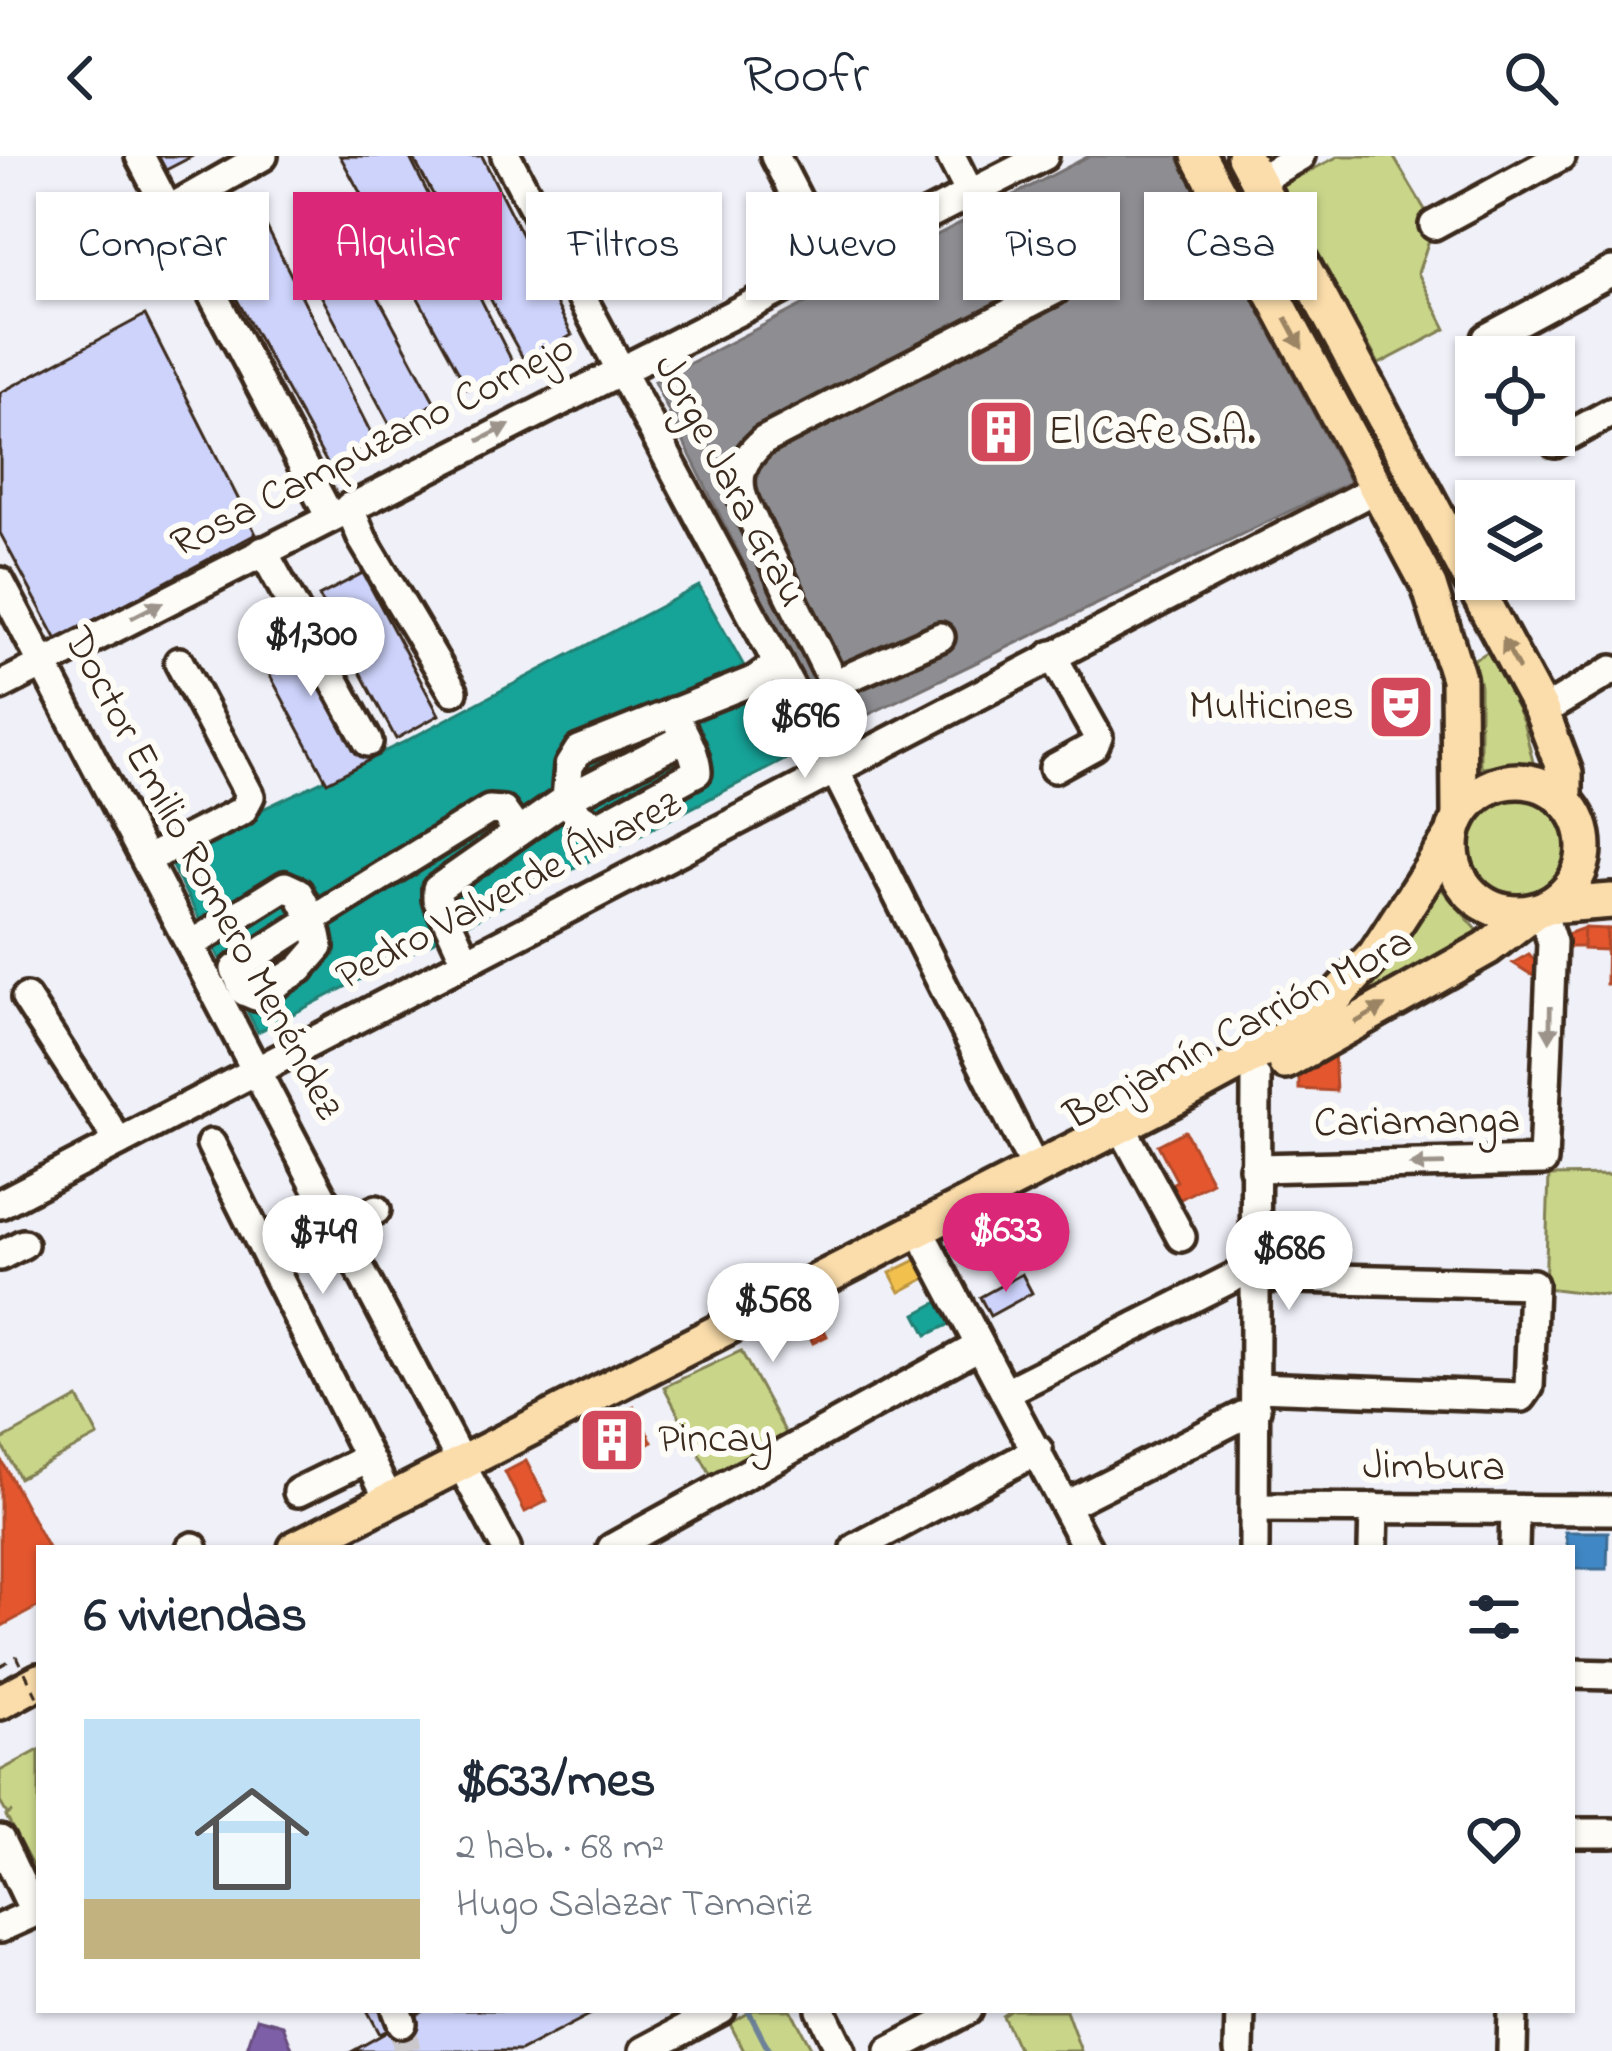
<!DOCTYPE html>
<html lang="es">
<meta charset="utf-8">
<style>
:root{--surface:#fff;--page:#f2f2f3;--text:#1f2937;--muted:#747a83;--line:#e0e1e3;--accent:#db2777}
body{margin:0;font-family:"Indie Flower",sans-serif;background:var(--page);color:var(--text);height:100vh;display:flex;flex-direction:column;font-size:45px;white-space:nowrap}
*{box-sizing:border-box;margin:0}
p{font-size:39px;color:var(--muted)}
.icon{flex:none;width:66px;height:66px;fill:none;stroke:currentColor;stroke-width:2;stroke-linecap:round;stroke-linejoin:round}
.map{position:relative;flex:1;overflow:hidden}
.details{position:absolute;left:36px;top:1389px;width:1539px;height:468px;display:flex;flex-direction:column;background:var(--surface);border-radius:0px;box-shadow:0 3px 9px #0004}
.details>*{flex:none}
.hud{position:absolute;left:36px;top:36px;width:1542px;height:108px;display:flex;gap:24px}
.fabs{position:absolute;left:1455px;top:180px;display:grid;gap:24px}
.fabs a{display:grid;place-items:center;width:120px;height:120px;border-radius:0px;background:var(--surface);box-shadow:0 3px 9px #0004;font-size:60px}
.price{position:absolute;translate:-50% -102px;padding:0 27px;border-radius:42px;background:#fff;color:#222;font-size:39px;line-height:78px;filter:drop-shadow(0 3px 6px #0008)}
.price::after{content:'';position:absolute;left:50%;top:72px;width:36px;height:27px;margin-left:-18px;background:inherit;clip-path:polygon(0 0,100% 0,50% 100%)}
.price.on{background:var(--accent);color:#fff}
ul{padding:0;list-style:none}
li{display:flex;align-items:center;gap:36px;height:300px;padding:0 48px}
li+li{border-top:3px solid var(--line)}
li span{display:grid;place-items:center;flex:none;width:336px;height:240px;border-radius:0px;color:#555}
li>.icon{margin-inline-start:auto}
span .icon{width:144px;height:144px;fill:#fffc;stroke-width:1}
li b{font-size:51px}
h2{display:flex;justify-content:space-between;align-items:center;height:144px;padding:0 48px;font-size:51px}
.pill{padding:0 42px;border-radius:0px;background:var(--surface);box-shadow:0 3px 9px #0004;font-size:42px;line-height:108px}
.pill.on{background:var(--accent);color:#fff}
header{display:flex;justify-content:space-between;align-items:center;height:156px;padding:0 48px;background:var(--surface);font-size:54px;font-weight:600}
.map>svg:first-child{display:block}
</style>
<header><svg class="icon" aria-label="back" viewBox="0 0 24 24"><path d="M15 5l-7 7 7 7"/></svg>Roofr<svg class="icon" aria-label="search" viewBox="0 0 24 24"><circle cx="10" cy="10" r="6"/><path d="M15 15l6 6"/></svg></header>
<div class="map">
<svg width="1612" height="1895" viewBox="0 0 1612 1895">
<rect width="100%" height="100%" fill="#eff0f8"/>
<filter id="ink" filterUnits="userSpaceOnUse"><feTurbulence type="fractalNoise" baseFrequency=".00833" numOctaves="2"/><feDisplacementMap in="SourceGraphic" scale="24" xChannelSelector="R" yChannelSelector="G"/><feConvolveMatrix kernelMatrix="1 2 1 2 8 2 1 2 1" color-interpolation-filters="sRGB"/></filter>
<g filter="url(#ink)">
<g fill="#c9d689" stroke="#828054" stroke-width="3">
<polygon points="1339,0 1393,0 1434,69 1418,117 1446,173 1379,208 1280,30"/>
<polygon points="1490,495 1523,565 1533,606 1480,611 1480,530 1474,503"/>
<circle cx="1518" cy="693" r="52"/>
<polygon points="1438,729 1479,776 1345,859 1340,857"/>
<polygon points="1612,1019 1612,1140 1545,1132 1549,1020"/>
<polygon points="741,1195 788,1281 712,1322 664,1231"/>
<polygon points="78,1242 98,1280 19,1322 0,1285"/>
<polygon points="39,1594 39,1723 6,1660 12,1656 7,1658 0,1646 0,1615"/>
<polygon points="753,1854 791,1854 813,1895 744,1895 730,1868"/>
<polygon points="1012,1854 1066,1854 1081,1895 1019,1895 1003,1860"/>
</g>
<polygon fill="#f2c14e" stroke="#bb9440" stroke-width="3" points="918,1103 928,1121 900,1136 890,1117"/>
<g fill="#e4572e" stroke="#b14a29" stroke-width="3">
<polygon points="1584,772 1583,791 1566,791 1567,778"/>
<polygon points="1584,772 1607,773 1606,794 1583,793"/>
<polygon points="1607,773 1612,773 1612,828 1606,828"/>
<polygon points="1529,798 1538,808 1535,821 1513,807"/>
<polygon points="1334,895 1336,935 1299,933 1299,912"/>
<polygon points="1185,975 1212,1026 1177,1045 1169,1029 1177,1025 1158,989"/>
<polygon points="1275,1080 1299,1081 1298,1105 1274,1103"/>
<polygon points="815,1156 827,1180 813,1187 801,1163"/>
<polygon points="634,1251 652,1286 630,1297 612,1262"/>
<polygon points="0,1302 48,1392 39,1392 39,1450 0,1471"/>
<polygon points="526,1305 547,1345 525,1356 505,1316"/>
</g>
<polygon fill="#7b5ea7" stroke="#684e7e" stroke-width="3" points="257,1862 283,1869 293,1895 246,1895"/>
<polygon fill="#3f88c5" stroke="#3e6c93" stroke-width="3" points="1565,1376 1608,1376 1607,1413 1572,1413"/>
<g fill="#17a398" stroke="#227f73" stroke-width="3">
<polygon points="699,430 794,599 258,876 166,699 404,586"/>
<polygon points="942,1144 954,1166 927,1179 916,1158"/>
</g>
<polygon fill="#8d8d92" stroke="#746f6f" stroke-width="3" points="1089,0 1177,0 1350,326 828,578 654,226"/>
<g fill="none" stroke-linecap="round" stroke-linejoin="round">
<polyline stroke="#6d8298" stroke-width="6" points="748,1854 769,1895"/>
</g>
<g fill="#cdd3fb" stroke="#3b2a1e" stroke-width="3">
<polygon points="156,0 193,0 164,15"/>
<polygon points="340,0 409,0 514,209 468,233"/>
<polygon points="412,0 482,0 572,179 525,206"/>
<polygon points="252,42 375,285 328,309 197,71"/>
<polygon points="359,105 435,247 391,271 315,128"/>
<polygon points="145,159 256,378 57,484 0,377 0,237"/>
<polygon points="363,417 439,559 396,583 319,440"/>
<polygon points="295,461 371,603 327,626 251,484"/>
<polygon points="1022,1118 1032,1137 990,1160 980,1141"/>
<polygon points="612,1262 630,1297 612,1306 594,1272"/>
<polygon points="367,1854 426,1854 380,1878"/>
<polygon points="426,1854 599,1854 520,1895 353,1895"/>
</g>
<g fill="none" stroke-linecap="round" stroke-linejoin="round">
<polyline stroke="#cbc8cc" stroke-width="27" stroke-dasharray="27 14" stroke-linecap="butt" points="402,1867 407,1895"/>
<defs>
<g id="minor">
<polyline points="140,0 168,54"/>
<polyline points="263,0 168,54 330,361"/>
<polyline points="506,0 834,612 1035,1013"/>
<polyline points="775,0 830,107"/>
<polyline points="951,0 970,37"/>
<polyline points="1257,25 1300,0"/>
<polyline points="1434,69 1561,0"/>
<polyline points="1487,182 1612,115"/>
<polyline points="1555,287 1612,256"/>
<polyline points="349,351 363,384 453,535"/>
<polyline points="263,395 368,586"/>
<polyline points="0,426 461,1306"/>
<polyline points="1052,499 1098,581 1094,590 1054,612"/>
<polyline points="834,528 940,481"/>
<polyline points="0,530 1044,0"/>
<path d="M673,556C682,574 696,596 697,616L600,669C583,665 575,658 566,643L685,582"/>
<polyline points="1542,556 1612,514"/>
<path d="M810,568L827,556L834,528L745,348C734,320 742,304 763,285L1055,134"/>
<polyline points="147,703 242,655 250,640 179,506"/>
<path d="M192,788L285,730L298,736C307,753 318,772 319,791L300,813L256,840L244,835L235,813L311,764L489,654L503,655L518,676"/>
<polyline points="466,805 437,743 437,733 566,643 569,610 579,594 755,524 778,507"/>
<polyline points="26,842 119,986"/>
<polyline points="1129,985 1181,1081"/>
<polyline points="211,988 389,1343"/>
<polyline points="1254,1012 1543,1005 1552,786 1541,753"/>
<polyline points="0,1048 1377,332"/>
<polyline points="341,1072 376,1054"/>
<polyline points="928,1091 1087,1392"/>
<polyline points="0,1100 23,1088"/>
<polyline points="1256,1231 1522,1241 1529,1231 1533,1128 1258,1121"/>
<polyline points="1008,1235 1258,1109"/>
<polyline points="469,1323 506,1392"/>
<polyline points="298,1336 368,1302"/>
<polyline points="1068,1348 1256,1253"/>
<polyline points="1255,1352 1612,1354"/>
<polyline points="191,1392 193,1391"/>
<polyline points="612,1392 979,1190"/>
<polyline points="856,1392 1038,1294"/>
<polyline points="1254,1392 1256,921"/>
<polyline points="1373,1392 1374,1352"/>
<polyline points="1514,1392 1515,1355"/>
<polyline points="1572,1518 1612,1519"/>
<polyline points="1572,1677 1612,1677"/>
<polyline points="0,1684 32,1751 29,1759 0,1772"/>
<polyline points="397,1854 402,1867"/>
<polyline points="821,1854 841,1895"/>
<polyline points="644,1895 721,1854"/>
<polyline points="890,1895 968,1854"/>
<polyline points="1239,1895 1240,1854"/>
<polyline points="1512,1895 1513,1854"/>
</g>
<g id="major">
<polyline points="1199,0 1429,430 1458,522 1459,660"/>
<polyline points="1244,0 1542,556 1565,617 1565,645"/>
<circle cx="1518" cy="691" r="66"/>
<polyline points="1548,750 1612,745"/>
<polyline points="1285,906 1487,792 1535,755"/>
<polyline points="296,1392 1177,941 1282,884 1325,852 1375,799 1452,680"/>
<polyline points="0,1546 39,1525"/>
</g>
</defs>
<use href="#minor" stroke="#3b2a1e" stroke-width="36"/>
<use href="#major" stroke="#3b2a1e" stroke-width="42"/>
<polyline stroke="#3b2a1e" stroke-width="3" stroke-dasharray="9 9" stroke-linecap="butt" points="0,1510 17,1500"/>
<use href="#minor" stroke="#fdfcf7" stroke-width="27"/>
<use href="#major" stroke="#fbddab" stroke-width="33"/>
<polyline stroke="#3b2a1e" stroke-width="3" stroke-dasharray="9 9" stroke-linecap="butt" points="17,1500 39,1545"/>
</g>
<defs><path id="oneway-solid" d="M-6-.8H1V-3.2L6.5 0L1 3.2V.8H-6Z" transform="scale(3)"/></defs>
<g fill="#9b8464">
<use href="#oneway-solid" transform="translate(1294 177) rotate(62)"/>
<use href="#oneway-solid" transform="translate(1511 498) rotate(-118)"/>
<use href="#oneway-solid" transform="translate(1370 858) rotate(-30)"/>
</g>
<g fill="#9c938a">
<use href="#oneway-solid" transform="translate(494 277) rotate(-27)"/>
<use href="#oneway-solid" transform="translate(147 454) rotate(-27)"/>
<use href="#oneway-solid" transform="translate(1550 868) rotate(91)"/>
<use href="#oneway-solid" transform="translate(1427 1009) rotate(179)"/>
</g>
</g>
<defs>
<symbol id="building-square" viewBox="-11 -11 22 22"><rect x="-9" y="-9" width="18" height="18" rx="4" fill="#d1495b" stroke="#fdfcf7"/><path d="M-4-6H4V6H1V3H-1V6H-4ZM-2.5-4.3h1.7v1.8h-1.7ZM.8-4.3h1.7v1.8H.8ZM-2.5-1h1.7V.8h-1.7ZM.8-1h1.7V.8H.8Z" fill="#fff"/></symbol>
<symbol id="theatre-square" viewBox="-11 -11 22 22"><rect x="-9" y="-9" width="18" height="18" rx="4" fill="#d1495b" stroke="#fdfcf7"/><path d="M-5-5.5Q0-4 5-5.5V0Q5 5 0 6Q-5 5-5 0ZM-3.3-2.5H-1v1.5H-3.3ZM1-2.5H3.3v1.5H1ZM-2.8 1Q0 5.5 2.8 1Z" fill="#fff"/></symbol>
</defs>
<g fill-rule="evenodd">
<use href="#building-square" x="963" y="238" width="76" height="76"/>
<use href="#theatre-square" x="1363" y="513" width="76" height="76"/>
<use href="#building-square" x="574" y="1246" width="76" height="76"/>
</g>
<g text-anchor="middle" dominant-baseline="central" stroke-width="12" stroke-linejoin="round" paint-order="stroke">
<g font-size="42" fill="#3b2a1e" stroke="#fdfcf7" text-anchor="start">
<text x="1048" y="276">El Cafe S.A.</text>
<text x="1354" y="551" text-anchor="end">Multicines</text>
<text x="658" y="1284">Pincay</text>
</g>
<g font-size="42" fill="#3b2a1e" stroke="#fdfcf7">
<text transform="translate(373 291) rotate(-27)">Rosa Campuzano Cornejo</text>
<text transform="translate(729 325) rotate(62)">Jorge Jara Grau</text>
<text transform="translate(202 718) rotate(62)">Doctor Emilio Romero Menéndez</text>
<text transform="translate(509 735) rotate(-28)">Pedro Valverde Álvarez</text>
<text transform="translate(1239 874) rotate(-28)">Benjamín Carrión Mora</text>
<text transform="translate(1417 967) rotate(-1)">Cariamanga</text>
<text transform="translate(1434 1312) rotate(1)">Jimbura</text>
</g>
</g>
</svg>
<div class="fabs">
<a><svg class="icon" aria-label="locate" viewBox="0 0 24 24"><circle cx="12" cy="12" r="6"/><path d="M12 2v4M12 18v4M2 12h4M18 12h4"/></svg></a>
<a><svg class="icon" aria-label="layers" viewBox="0 0 24 24"><path d="M12 4l9 5-9 5-9-5zM3 14l9 5 9-5"/></svg></a>
</div>
<b class="price" style="left:311px;top:543px">$1,300</b>
<b class="price" style="left:805px;top:625px">$696</b>
<b class="price on" style="left:1006px;top:1139px">$633</b>
<b class="price" style="left:323px;top:1141px">$749</b>
<b class="price" style="left:1289px;top:1157px">$686</b>
<b class="price" style="left:773px;top:1209px">$568</b>
<div class="hud">
<a class="pill">Comprar</a>
<a class="pill on">Alquilar</a>
<a class="pill">Filtros</a>
<a class="pill">Nuevo</a>
<a class="pill">Piso</a>
<a class="pill">Casa</a>
</div>
<section class="details">
<h2>6 viviendas<svg class="icon" aria-label="filters" viewBox="0 0 24 24"><path d="M4 7h16M4 17h16"/><circle cx="9" cy="7" r="2"/><circle cx="15" cy="17" r="2"/></svg></h2>
<ul>
<li><span style="background:linear-gradient(#bfe0f5 75%,#c2b280 0)"><svg class="icon" aria-label="home" viewBox="0 0 24 24"><path d="M3 11l9-7 9 7M6 9v11h12V9"/></svg></span><div><b>$633/mes</b><p>2 hab. · 68 m²</p><p>Hugo Salazar Tamariz</p></div><svg class="icon" aria-label="heart" viewBox="0 0 24 24"><path d="M12 20l-8-8c-3-5 5-10 8-4 3-6 11-1 8 4z"/></svg></li>
</ul>
</section>
</div>
